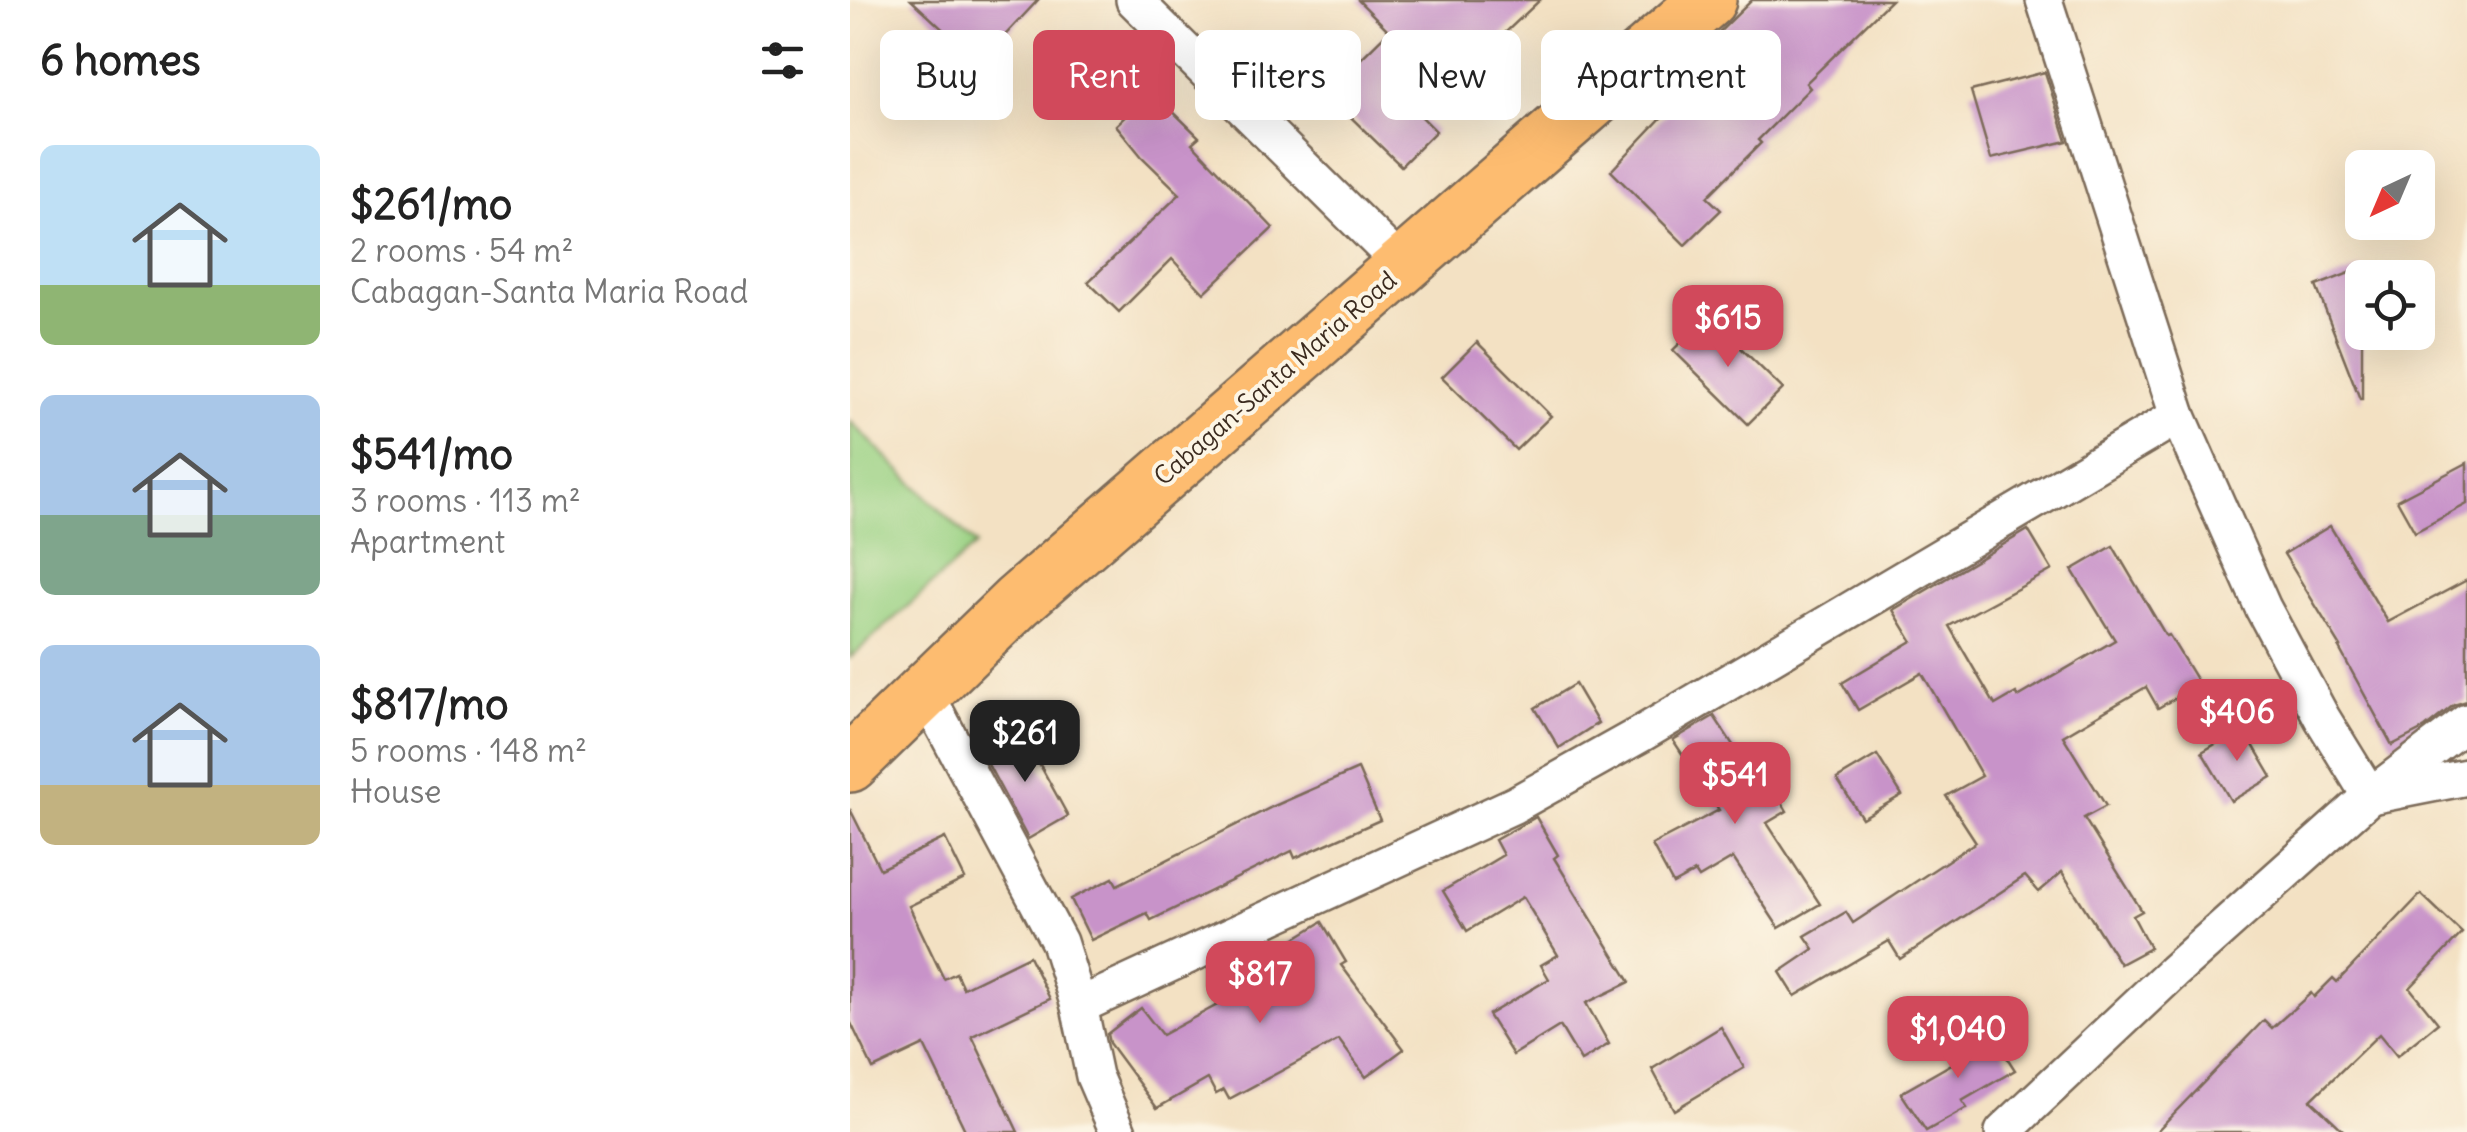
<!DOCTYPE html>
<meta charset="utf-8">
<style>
:root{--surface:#fff;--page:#f2f2f2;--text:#222;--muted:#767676;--accent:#d1495b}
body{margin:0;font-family:Delius,sans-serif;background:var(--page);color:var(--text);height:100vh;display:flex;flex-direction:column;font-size:38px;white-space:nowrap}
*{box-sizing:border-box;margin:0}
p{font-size:32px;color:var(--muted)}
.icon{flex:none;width:55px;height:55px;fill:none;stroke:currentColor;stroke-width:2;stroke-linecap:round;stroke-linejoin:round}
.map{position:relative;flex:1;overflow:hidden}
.sheet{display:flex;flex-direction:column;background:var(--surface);width:850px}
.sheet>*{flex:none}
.hud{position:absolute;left:30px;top:30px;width:950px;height:90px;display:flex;gap:20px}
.needle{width:65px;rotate:224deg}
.controls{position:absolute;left:1495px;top:150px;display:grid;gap:20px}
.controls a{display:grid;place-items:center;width:90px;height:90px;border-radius:15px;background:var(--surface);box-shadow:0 10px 40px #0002;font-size:50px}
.price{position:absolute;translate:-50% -85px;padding:0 22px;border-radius:20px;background:var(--accent);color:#fff;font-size:32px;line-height:65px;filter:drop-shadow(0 2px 5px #0008)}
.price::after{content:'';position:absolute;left:50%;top:60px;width:30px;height:22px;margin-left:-15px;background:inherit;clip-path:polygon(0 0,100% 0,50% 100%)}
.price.current{background:#222;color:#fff}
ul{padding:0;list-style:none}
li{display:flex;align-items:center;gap:30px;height:250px;padding:0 40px}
li span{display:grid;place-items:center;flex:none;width:280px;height:200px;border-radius:15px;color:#555}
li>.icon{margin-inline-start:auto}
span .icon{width:120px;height:120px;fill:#fffc;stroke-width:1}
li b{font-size:42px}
h2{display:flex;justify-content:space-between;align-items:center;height:120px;padding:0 40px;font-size:42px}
.chip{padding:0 35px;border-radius:15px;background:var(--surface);box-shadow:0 10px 40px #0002;font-size:35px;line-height:90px}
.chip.current{background:var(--accent);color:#fff}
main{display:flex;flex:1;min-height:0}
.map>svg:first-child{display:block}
</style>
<main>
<section class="sheet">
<h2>6 homes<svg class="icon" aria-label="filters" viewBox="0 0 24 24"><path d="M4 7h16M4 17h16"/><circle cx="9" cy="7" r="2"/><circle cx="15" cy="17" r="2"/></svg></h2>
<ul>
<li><span style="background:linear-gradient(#bfe0f5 70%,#8fb573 0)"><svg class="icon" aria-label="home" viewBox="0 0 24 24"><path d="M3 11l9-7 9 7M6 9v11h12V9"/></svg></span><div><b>$261/mo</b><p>2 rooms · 54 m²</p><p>Cabagan-Santa Maria Road</p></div></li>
<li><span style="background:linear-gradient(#a9c7e8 60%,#7fa58c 0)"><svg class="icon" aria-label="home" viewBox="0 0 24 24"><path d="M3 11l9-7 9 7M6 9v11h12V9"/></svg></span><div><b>$541/mo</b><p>3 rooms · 113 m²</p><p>Apartment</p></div></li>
<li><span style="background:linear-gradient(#a9c7e8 70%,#c2b280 0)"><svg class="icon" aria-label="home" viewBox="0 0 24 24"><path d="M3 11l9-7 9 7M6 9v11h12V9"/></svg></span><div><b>$817/mo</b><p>5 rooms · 148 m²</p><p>House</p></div></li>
</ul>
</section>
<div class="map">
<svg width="1617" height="1132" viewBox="0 0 1617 1132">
<rect width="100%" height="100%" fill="#fcf5e5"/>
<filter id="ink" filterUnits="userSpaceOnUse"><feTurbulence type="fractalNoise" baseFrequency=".01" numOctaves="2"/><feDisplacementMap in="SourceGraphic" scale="20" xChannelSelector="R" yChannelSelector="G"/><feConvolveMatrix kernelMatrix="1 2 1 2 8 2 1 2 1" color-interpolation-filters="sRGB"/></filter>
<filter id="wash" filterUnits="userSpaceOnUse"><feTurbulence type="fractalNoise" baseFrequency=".0048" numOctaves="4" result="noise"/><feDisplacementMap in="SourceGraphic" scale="40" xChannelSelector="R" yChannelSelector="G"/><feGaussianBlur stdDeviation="2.25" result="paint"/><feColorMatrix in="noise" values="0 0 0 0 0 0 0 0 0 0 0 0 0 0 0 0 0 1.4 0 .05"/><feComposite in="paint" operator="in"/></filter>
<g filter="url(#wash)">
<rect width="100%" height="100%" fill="#f3e1c3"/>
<polygon fill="#9ad183" stroke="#6a7e50" stroke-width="2.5" points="0,421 126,545 0,658"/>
<g id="blocks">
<g fill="#c893c9">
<polygon points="61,0 188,0 129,63"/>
<polygon points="508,0 690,0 569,114 586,131 551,166 476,93 539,31"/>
<polygon points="902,0 1041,0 956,83 960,88 908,140 911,143 857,197 871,210 835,245 761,171 864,62 851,50"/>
<polygon points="1195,72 1217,141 1141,159 1121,91"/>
<polygon points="305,94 349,137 342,143 423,228 354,293 322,259 269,312 238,282 330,194 292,157 266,125 295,98 298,102"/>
<polygon points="1512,268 1512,399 1510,399 1466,286"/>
<polygon points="858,316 933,389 898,424 823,350"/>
<polygon points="627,342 701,416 666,450 592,377"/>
<polygon points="1617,463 1617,504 1565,532 1547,500"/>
<polygon points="1480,526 1538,622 1617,580 1617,701 1604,705 1575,728 1542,745 1489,648 1491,647 1434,554"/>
<polygon points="1178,530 1202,570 1099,626 1145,705 1166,693 1168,697 1265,640 1222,570 1263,546 1316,636 1319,635 1349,684 1308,708 1296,687 1213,736 1256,806 1234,818 1292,911 1283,916 1300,948 1270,964 1212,872 1189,892 1175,876 1050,959 1039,941 945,996 930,972 964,949 955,936 996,912 1003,923 1126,842 1096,796 1132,776 1072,673 1008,710 992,683 1062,641 1043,610"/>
<polygon points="725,684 748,723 709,748 685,708"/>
<polygon points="864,716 904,777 913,772 937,811 917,823 970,904 929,928 883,858 849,878 845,872 823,884 802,845 869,810 823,740"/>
<polygon points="1393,728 1422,777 1381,801 1352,752"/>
<polygon points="171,730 218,816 178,839 132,753"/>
<polygon points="1027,755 1052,795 1012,818 987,779"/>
<polygon points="508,769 530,820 445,858 442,851 301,920 297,913 241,940 221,899 263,878 267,885 422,807"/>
<polygon points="0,809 30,869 95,838 115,879 59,906 94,979 106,973 113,988 179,956 200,999 122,1036 168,1132 116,1132 74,1045 23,1069 0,1021"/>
<polygon points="686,817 708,855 704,858 780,982 736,1003 759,1044 731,1061 710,1026 663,1055 638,1015 699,979 691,965 708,955 673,897 617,931 593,891 653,855 645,840"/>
<polygon points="1571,894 1612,933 1560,988 1588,1023 1547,1056 1529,1034 1461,1100 1495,1132 1306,1132 1414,1020 1422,1028 1461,993 1464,997 1483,978 1487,982"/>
<polygon points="472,922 496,962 491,965 554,1049 516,1077 489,1040 379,1099 374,1090 366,1094 358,1079 307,1108 259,1043 257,1034 291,1008 312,1035 384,996 373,976 414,954 416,956"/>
<polygon points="871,1027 894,1068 824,1110 802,1069"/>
<polygon points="1140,1031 1165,1070 1112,1101 1117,1108 1076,1131 1051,1093 1105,1062 1100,1055"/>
</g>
</g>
</g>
<g filter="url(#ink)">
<use href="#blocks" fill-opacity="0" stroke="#7b6a58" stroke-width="2.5"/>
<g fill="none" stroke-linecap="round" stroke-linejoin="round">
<defs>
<g id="minor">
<polyline points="284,0 553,266"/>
<polyline points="1194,0 1328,416 1413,608 1472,718 1520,796 1617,777"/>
<polyline points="74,690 209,942 229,1006 244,1076 268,1132"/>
<polyline points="229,1006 664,805 791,734 1328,416"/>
<polyline points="1153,1132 1323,972 1520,796 1617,722"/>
</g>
<polyline id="primary" points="0,764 167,602 858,0"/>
</defs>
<use href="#minor" stroke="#7b6a58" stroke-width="40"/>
<use href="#primary" stroke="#7b6a58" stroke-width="60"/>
<use href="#minor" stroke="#fff" stroke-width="35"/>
<use href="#primary" stroke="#fdbc70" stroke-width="55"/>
</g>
</g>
<g text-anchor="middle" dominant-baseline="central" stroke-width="8" stroke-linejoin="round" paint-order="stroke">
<g font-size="25" fill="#3b2a1e" stroke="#fcf5e5">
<text transform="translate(425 378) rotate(-41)">Cabagan-Santa Maria Road</text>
</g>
</g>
</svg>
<div class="controls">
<a><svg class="needle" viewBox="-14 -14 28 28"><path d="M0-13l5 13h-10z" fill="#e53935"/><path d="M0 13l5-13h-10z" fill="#767676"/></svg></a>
<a><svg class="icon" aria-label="locate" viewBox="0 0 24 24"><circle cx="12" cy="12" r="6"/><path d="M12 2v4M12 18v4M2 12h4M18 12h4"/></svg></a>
</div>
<b class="price" style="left:878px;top:370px">$615</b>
<b class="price" style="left:1387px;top:764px">$406</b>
<b class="price current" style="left:175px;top:785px">$261</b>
<b class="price" style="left:885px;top:827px">$541</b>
<b class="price" style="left:410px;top:1026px">$817</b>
<b class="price" style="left:1108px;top:1081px">$1,040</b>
<div class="hud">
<a class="chip">Buy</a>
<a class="chip current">Rent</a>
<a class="chip">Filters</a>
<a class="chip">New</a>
<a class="chip">Apartment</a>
</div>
</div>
</main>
